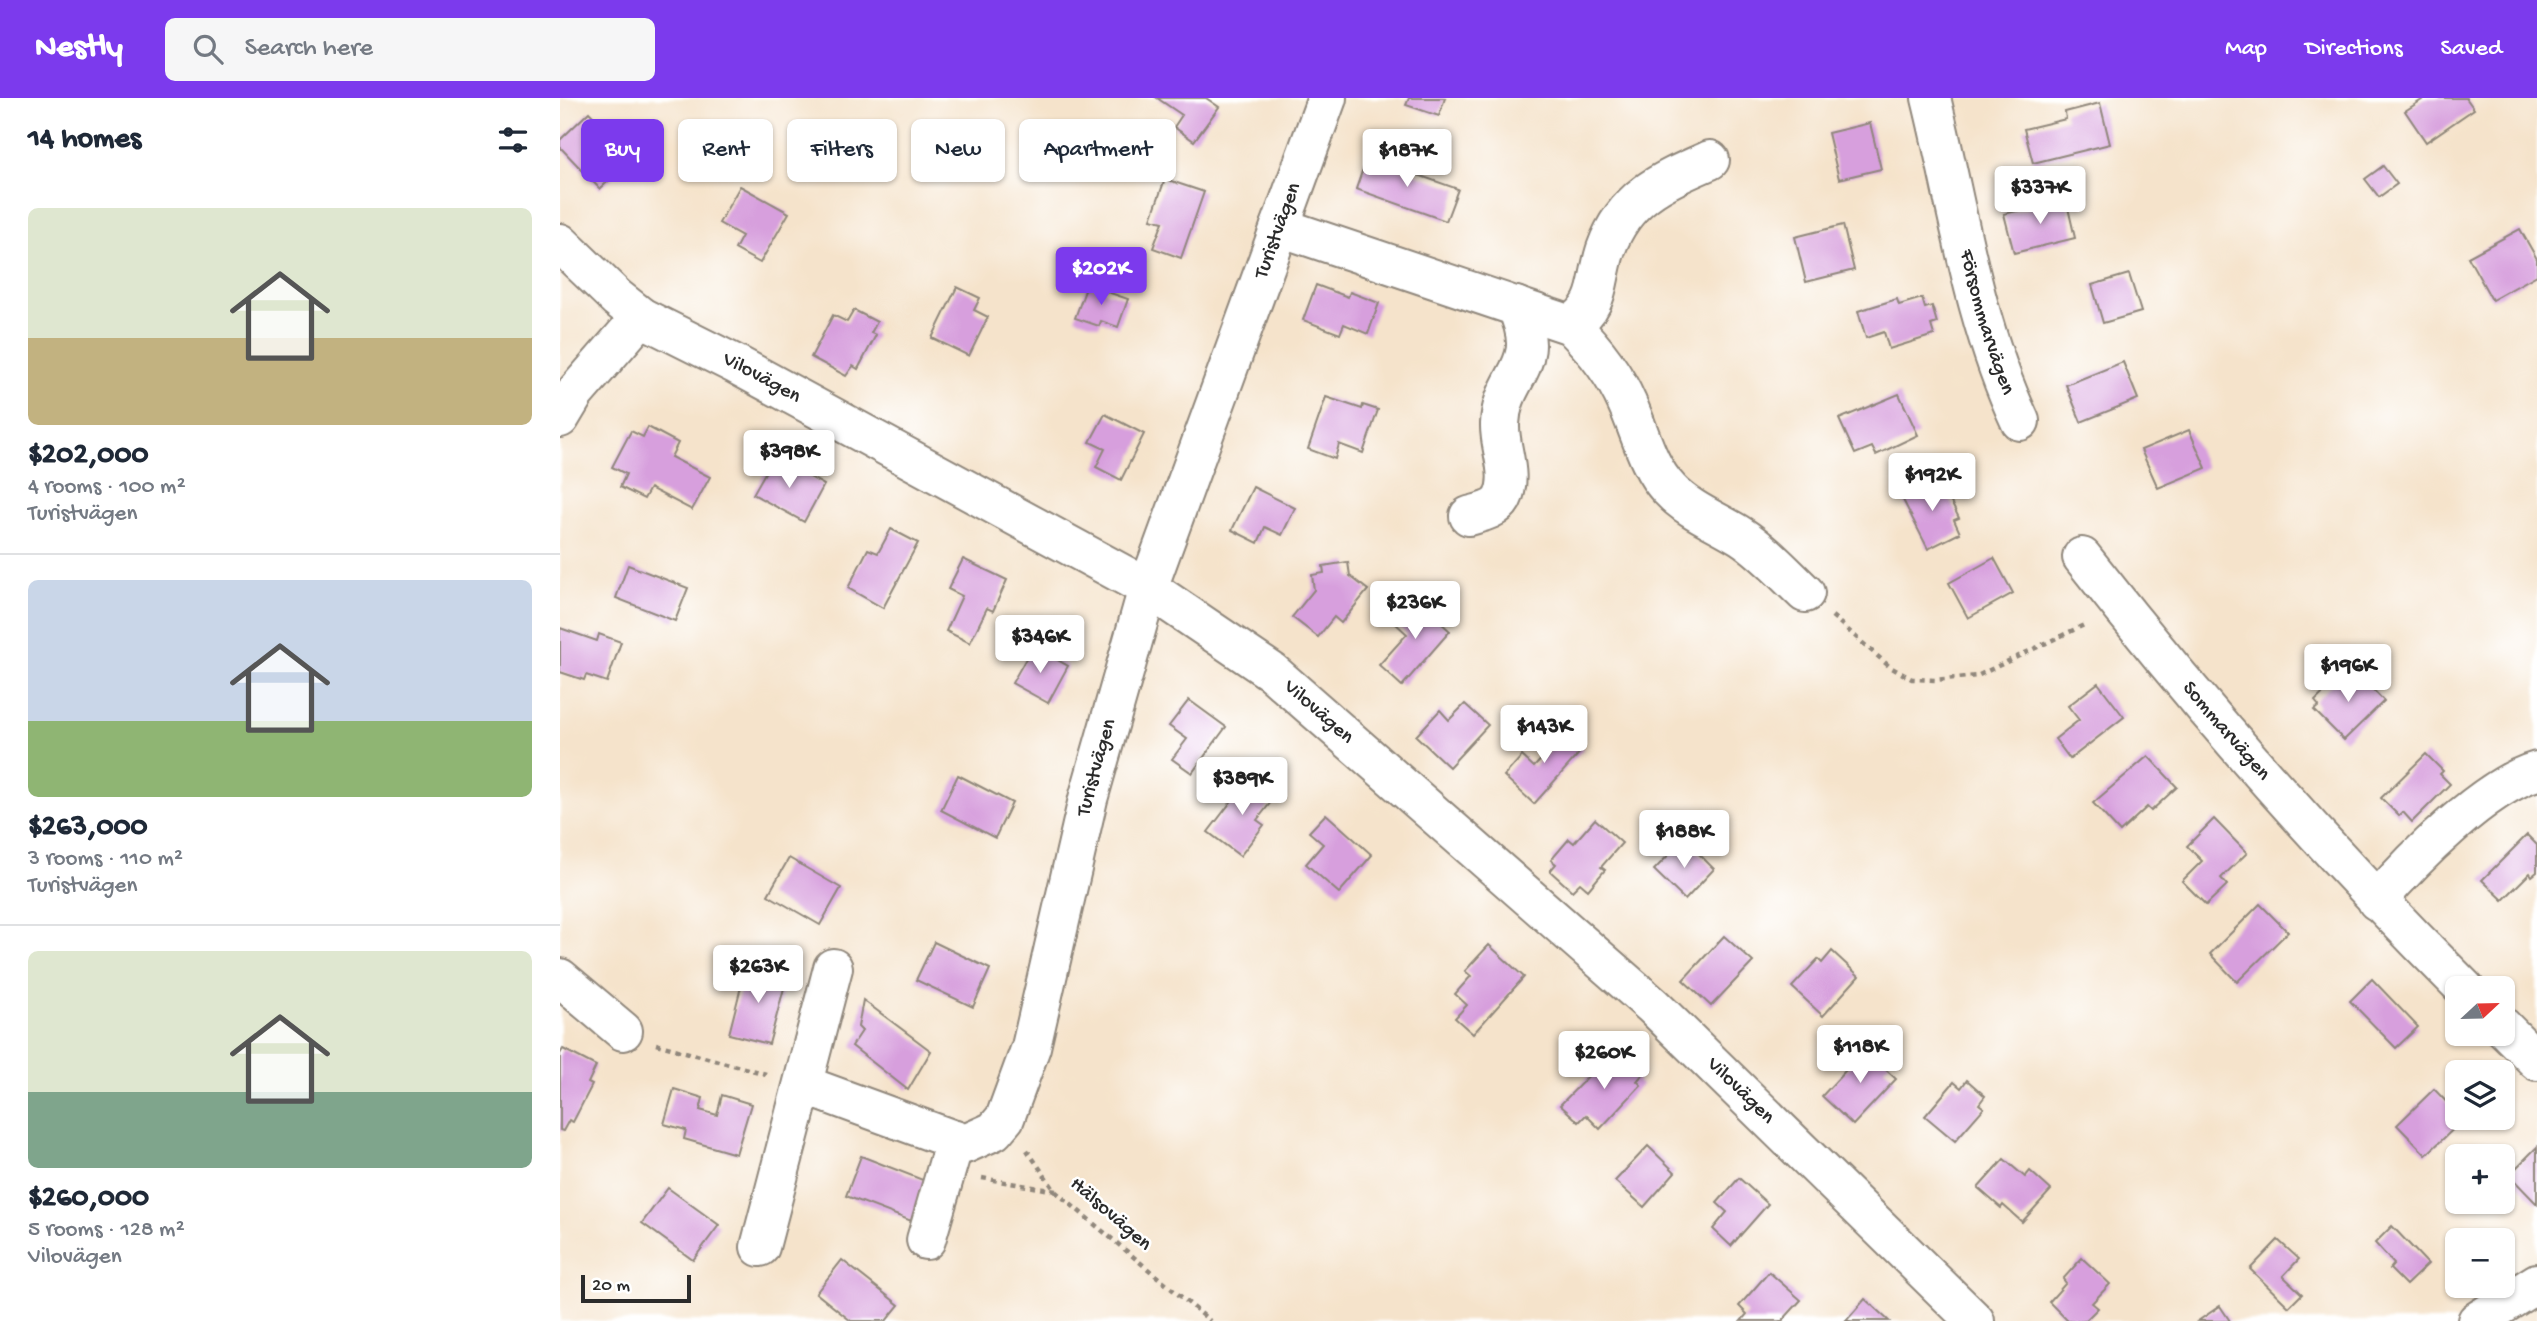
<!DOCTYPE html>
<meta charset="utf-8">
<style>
:root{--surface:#fff;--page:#f6f6f7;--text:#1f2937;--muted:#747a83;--line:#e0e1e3;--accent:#7c3aed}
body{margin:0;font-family:"Gochi Hand",sans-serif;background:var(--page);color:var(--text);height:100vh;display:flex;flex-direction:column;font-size:26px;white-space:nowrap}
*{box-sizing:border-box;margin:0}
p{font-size:23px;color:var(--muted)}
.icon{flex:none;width:38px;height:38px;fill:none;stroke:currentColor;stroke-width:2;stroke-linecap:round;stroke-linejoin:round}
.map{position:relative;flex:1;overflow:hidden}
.panel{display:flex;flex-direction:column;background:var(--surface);width:560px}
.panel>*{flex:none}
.hud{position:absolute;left:21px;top:21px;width:665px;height:63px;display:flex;gap:14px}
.needle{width:46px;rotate:68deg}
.fabs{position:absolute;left:1885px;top:878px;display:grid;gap:14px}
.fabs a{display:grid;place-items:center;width:70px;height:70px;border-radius:10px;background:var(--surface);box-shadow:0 2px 5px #0004;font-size:35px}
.scale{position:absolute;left:21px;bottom:18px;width:110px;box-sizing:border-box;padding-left:7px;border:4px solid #2b2b2b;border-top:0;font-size:19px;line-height:24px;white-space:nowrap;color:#2b2b2b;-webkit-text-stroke:5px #fff;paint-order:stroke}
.price{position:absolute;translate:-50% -60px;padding:0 16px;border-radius:7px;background:#fff;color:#222;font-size:23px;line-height:46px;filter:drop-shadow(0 2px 4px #0008)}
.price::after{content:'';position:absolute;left:50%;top:42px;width:21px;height:16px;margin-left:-10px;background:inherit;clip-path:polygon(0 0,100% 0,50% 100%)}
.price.selected{background:var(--accent);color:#fff}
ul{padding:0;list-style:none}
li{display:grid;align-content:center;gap:14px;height:371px;padding:0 28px}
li+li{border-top:2px solid var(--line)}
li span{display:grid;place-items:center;height:217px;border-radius:10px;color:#555}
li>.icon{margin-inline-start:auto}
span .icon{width:126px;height:126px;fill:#fffc;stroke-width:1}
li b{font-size:30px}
h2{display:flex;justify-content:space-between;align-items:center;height:84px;padding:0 28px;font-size:30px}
.pill{padding:0 24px;border-radius:10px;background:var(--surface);box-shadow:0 2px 5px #0004;font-size:24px;line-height:63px}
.pill.selected{background:var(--accent);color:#fff}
header{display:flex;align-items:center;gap:42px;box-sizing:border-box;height:98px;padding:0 35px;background:var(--accent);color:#fff}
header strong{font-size:33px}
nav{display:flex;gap:38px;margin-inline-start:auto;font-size:24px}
.search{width:490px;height:63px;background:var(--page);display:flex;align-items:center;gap:18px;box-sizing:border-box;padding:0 24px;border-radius:10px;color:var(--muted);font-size:26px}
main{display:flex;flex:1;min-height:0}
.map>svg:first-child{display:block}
</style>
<header>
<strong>Nestly</strong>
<div class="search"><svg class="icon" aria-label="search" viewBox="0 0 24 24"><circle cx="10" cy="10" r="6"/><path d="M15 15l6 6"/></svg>Search here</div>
<nav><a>Map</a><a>Directions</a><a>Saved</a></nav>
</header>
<main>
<section class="panel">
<h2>14 homes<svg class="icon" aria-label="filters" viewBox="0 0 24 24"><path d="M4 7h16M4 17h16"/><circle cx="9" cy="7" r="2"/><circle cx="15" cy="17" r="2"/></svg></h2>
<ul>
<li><span style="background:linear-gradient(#dfe7d0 60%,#c2b280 0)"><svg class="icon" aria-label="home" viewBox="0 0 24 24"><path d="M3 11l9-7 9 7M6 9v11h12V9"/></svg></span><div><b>$202,000</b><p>4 rooms · 100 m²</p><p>Turistvägen</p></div></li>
<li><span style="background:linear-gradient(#c9d6e8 65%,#8fb573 0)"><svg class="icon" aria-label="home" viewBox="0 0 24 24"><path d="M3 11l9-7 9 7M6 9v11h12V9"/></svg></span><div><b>$263,000</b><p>3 rooms · 110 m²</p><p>Turistvägen</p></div></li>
<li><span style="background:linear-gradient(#dfe7d0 65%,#7fa58c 0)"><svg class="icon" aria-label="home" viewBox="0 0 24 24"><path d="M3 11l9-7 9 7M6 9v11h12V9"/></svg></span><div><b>$260,000</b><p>5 rooms · 128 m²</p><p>Vilovägen</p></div></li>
</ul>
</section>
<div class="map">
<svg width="1977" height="1223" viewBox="0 0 1977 1223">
<rect width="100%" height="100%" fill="#fff"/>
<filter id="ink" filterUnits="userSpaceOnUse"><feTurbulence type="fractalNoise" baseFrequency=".0143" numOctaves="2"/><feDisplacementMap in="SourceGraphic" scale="14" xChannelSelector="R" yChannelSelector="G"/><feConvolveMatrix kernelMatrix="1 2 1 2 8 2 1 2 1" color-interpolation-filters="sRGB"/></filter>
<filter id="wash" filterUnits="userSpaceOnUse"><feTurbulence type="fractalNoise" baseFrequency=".00686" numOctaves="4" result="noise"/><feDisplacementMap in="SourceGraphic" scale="28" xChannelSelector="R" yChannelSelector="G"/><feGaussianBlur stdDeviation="1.57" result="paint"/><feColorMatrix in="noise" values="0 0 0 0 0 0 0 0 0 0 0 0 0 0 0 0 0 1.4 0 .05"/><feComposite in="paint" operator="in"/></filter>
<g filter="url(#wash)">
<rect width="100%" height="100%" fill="#f5e3cb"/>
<g id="blocks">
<g fill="#d79fdd">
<polygon points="597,0 646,0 659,9 634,43 614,29 622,17"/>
<polygon points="849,0 885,0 879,18 846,7"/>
<polygon points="1865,0 1906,0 1914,11 1866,44 1845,13"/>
<polygon points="1540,5 1550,46 1473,65 1464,31 1506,21 1505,14"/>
<polygon points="29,14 73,59 40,91 0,49 0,42"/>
<polygon points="1310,25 1321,71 1279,81 1268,35"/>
<polygon points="807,59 898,91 886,123 796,91"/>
<polygon points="1823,68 1837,86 1819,99 1805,81"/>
<polygon points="605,81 644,94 621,160 593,150 603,124 591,121"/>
<polygon points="180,88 229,115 200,165 175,151 182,138 159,125"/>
<polygon points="1506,101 1515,140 1454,155 1444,116"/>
<polygon points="1283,127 1294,172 1246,184 1235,139"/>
<polygon points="1960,131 1977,161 1977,177 1932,202 1908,159"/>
<polygon points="1569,176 1581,214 1543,225 1532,187"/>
<polygon points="527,187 568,201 558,229 541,223 539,228 515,220"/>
<polygon points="756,187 788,199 790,194 819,205 808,236 784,226 780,236 743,222"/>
<polygon points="397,189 420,200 414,212 428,219 409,258 372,240"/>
<polygon points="1362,200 1365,210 1372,208 1377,225 1371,227 1374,237 1329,251 1324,234 1306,240 1298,213 1337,201 1339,207"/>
<polygon points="294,212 317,224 311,235 316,237 298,271 293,268 286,278 251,259 273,217 287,224"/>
<polygon points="1563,264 1578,301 1521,324 1506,287"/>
<polygon points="1339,296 1358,337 1316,357 1312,349 1295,356 1279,321"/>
<polygon points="766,299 802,311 803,307 818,312 803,355 779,346 775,361 748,351"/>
<polygon points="545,316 584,336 561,382 536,369 545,351 530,344"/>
<polygon points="88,329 118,345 111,359 150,379 132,412 90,390 84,401 60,389 66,376 52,369 71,333 83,339"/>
<polygon points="1629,332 1646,370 1598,390 1581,352"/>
<polygon points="214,359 264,387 244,424 193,396"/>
<polygon points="1378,379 1399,420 1394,422 1400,435 1368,451 1341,398"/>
<polygon points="693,389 735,410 722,437 705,429 698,445 672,432"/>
<polygon points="331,431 358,445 323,510 288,490 308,451 318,455"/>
<polygon points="1434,460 1453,495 1408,520 1389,485"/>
<polygon points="403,461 447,482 433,513 427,510 410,545 386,533 402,498 388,491"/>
<polygon points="788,464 790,478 808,492 781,525 774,519 758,539 732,519 754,492 752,477 764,475 763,468"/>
<polygon points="68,467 128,490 115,523 56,500"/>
<polygon points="855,503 864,511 871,504 886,517 880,524 890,533 842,588 819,567 847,536 835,525"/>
<polygon points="0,530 37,543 39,536 61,544 47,584 26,577 24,582 0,574"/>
<polygon points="473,548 508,568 488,605 452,585"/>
<polygon points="1794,572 1824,603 1784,642 1754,612 1759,608 1755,603 1786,573 1789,577"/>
<polygon points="1538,585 1564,619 1510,661 1495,641 1519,622 1508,608"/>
<polygon points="629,602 666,629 632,675 612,661 627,641 609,628"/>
<polygon points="905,606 928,627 889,669 856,638 880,612 889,622"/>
<polygon points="993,625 1023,651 974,706 944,678 962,658 974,669 989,653 977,643"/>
<polygon points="1866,656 1883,673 1880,676 1890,686 1852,724 1843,714 1839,718 1821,700"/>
<polygon points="1588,658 1617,689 1591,713 1587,709 1560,734 1533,705"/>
<polygon points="398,677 452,705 435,740 381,712"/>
<polygon points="690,679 715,699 697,722 704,727 680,758 648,734"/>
<polygon points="766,716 812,757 779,795 746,766 763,746 749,734"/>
<polygon points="1035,721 1062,745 1041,769 1045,772 1028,792 1020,785 1012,793 990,773 996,766 991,762 1009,741 1014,745"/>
<polygon points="1654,721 1687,755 1661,780 1667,787 1646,807 1622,783 1642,763 1627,748"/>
<polygon points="1967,737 1977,747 1977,774 1972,778 1970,775 1943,802 1922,782"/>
<polygon points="1124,741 1154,771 1125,802 1094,772"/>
<polygon points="229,760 281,790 260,827 208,797"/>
<polygon points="1700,806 1728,834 1677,884 1650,856"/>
<polygon points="1164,838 1193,864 1151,908 1123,882"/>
<polygon points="374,844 430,871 413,909 356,882"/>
<polygon points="929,847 964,879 913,936 895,920 907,907 895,896 911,878 905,873"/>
<polygon points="1272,853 1299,878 1263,918 1232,889 1258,861 1262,865"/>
<polygon points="186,869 227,879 209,946 169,936"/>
<polygon points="1812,881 1858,929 1836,950 1790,903"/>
<polygon points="303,902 371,953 348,992 292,948 302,933 298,929"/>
<polygon points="1310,946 1330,964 1324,970 1336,981 1293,1027 1262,998"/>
<polygon points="3,951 36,968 28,985 32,987 13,1024 9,1022 3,1033 0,1032 0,956"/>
<polygon points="1062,955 1084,975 1077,983 1081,987 1040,1031 1026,1017 1019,1024 1000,1007 1049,957 1055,963"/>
<polygon points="1407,982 1425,998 1419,1006 1424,1010 1395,1043 1365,1018 1394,984 1401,990"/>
<polygon points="114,991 143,1000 140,1012 157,1017 162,997 191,1006 176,1056 124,1041 126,1032 104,1026"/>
<polygon points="1874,991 1897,1015 1897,1020 1903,1022 1866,1057 1837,1027"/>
<polygon points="1088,1048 1115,1074 1084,1109 1055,1083"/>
<polygon points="1977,1049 1977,1106 1949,1077"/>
<polygon points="301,1058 368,1084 354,1124 286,1098"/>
<polygon points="1444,1061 1465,1079 1470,1073 1491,1092 1462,1124 1443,1107 1441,1110 1418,1090"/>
<polygon points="1179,1080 1208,1106 1171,1148 1153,1131 1167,1114 1157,1105"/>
<polygon points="108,1090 159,1127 133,1162 82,1125"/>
<polygon points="1832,1128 1868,1166 1846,1187 1830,1171 1834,1166 1815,1145"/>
<polygon points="1718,1142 1739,1161 1723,1178 1742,1196 1729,1209 1690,1171"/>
<polygon points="1522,1160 1550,1186 1532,1205 1538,1210 1525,1223 1508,1223 1489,1204 1506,1185 1503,1181"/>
<polygon points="282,1162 339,1207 326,1223 291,1223 256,1195"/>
<polygon points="1209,1174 1241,1202 1222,1223 1181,1223 1187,1216 1179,1208"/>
<polygon points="1305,1201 1329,1223 1286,1223"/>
<polygon points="1660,1208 1670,1223 1638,1223"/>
</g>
</g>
</g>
<g filter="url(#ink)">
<use href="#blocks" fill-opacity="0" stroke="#90877b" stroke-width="2"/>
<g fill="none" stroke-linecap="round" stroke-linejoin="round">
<defs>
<g id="minor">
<path id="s1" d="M1371,0C1398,109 1412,220 1460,323"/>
<path d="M720,129L1011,227C1034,250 1054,275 1067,305C1080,333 1087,368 1109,391C1128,412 1157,423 1181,438C1204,453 1225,476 1245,495"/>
<path id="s2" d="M0,145L57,200L81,219L177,267L588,490L712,574L1093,908L1415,1223"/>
<path d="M1011,227C1042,206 1035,183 1046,151C1065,98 1102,83 1150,62"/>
<polyline points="0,320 15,295 81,219"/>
<path d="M909,418C919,415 936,412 942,401C954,377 939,350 940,326C942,275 985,270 956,208"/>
<path id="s3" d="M1522,459C1641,611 1768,755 1905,891"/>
<path d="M1817,803C1852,762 1926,687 1977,673"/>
<polyline points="0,880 63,933"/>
<polyline points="1942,928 1977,963"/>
<path id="s4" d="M244,987L405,1046L434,1033L445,1020L471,949L528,701L588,490L767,0"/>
<polyline points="366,1142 395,1042"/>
<polyline points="200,1149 273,870"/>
<polyline points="1917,1223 1977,1185"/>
</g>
</defs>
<use href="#minor" stroke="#90877b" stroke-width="42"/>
<g stroke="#90877b" stroke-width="4.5" stroke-dasharray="5 5" stroke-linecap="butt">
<polyline points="1272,518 1330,569 1352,581 1375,582 1417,578 1526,526"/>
<polyline points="96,946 206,976"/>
<polyline points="467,1052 496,1094 650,1223"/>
<polyline points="422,1080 496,1093"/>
</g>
<use href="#minor" stroke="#fff" stroke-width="38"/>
</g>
</g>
<g text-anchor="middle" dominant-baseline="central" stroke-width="5" stroke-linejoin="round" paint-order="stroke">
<g font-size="21" fill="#2b2b2b" stroke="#fff">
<text stroke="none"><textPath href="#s4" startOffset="1150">Turistvägen</textPath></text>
<text stroke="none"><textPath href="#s1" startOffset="231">Försommarvägen</textPath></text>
<text stroke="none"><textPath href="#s2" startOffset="245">Vilovägen</textPath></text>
<text stroke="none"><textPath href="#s2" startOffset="896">Vilovägen</textPath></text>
<text stroke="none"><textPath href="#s3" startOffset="226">Sommarvägen</textPath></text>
<text stroke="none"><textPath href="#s4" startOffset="583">Turistvägen</textPath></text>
<text stroke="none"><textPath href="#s2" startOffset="1463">Vilovägen</textPath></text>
<text transform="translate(550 1117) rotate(41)">Hälsovägen</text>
</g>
</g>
</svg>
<div class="fabs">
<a><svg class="needle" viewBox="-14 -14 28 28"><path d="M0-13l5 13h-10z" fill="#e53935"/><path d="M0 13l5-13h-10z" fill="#747a83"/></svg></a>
<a><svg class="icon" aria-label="layers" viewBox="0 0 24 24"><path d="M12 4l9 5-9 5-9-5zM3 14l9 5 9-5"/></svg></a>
<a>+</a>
<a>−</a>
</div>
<div class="scale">20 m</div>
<b class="price" style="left:847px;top:91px">$187K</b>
<b class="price" style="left:1480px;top:128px">$337K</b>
<b class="price selected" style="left:541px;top:209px">$202K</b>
<b class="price" style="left:229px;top:392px">$398K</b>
<b class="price" style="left:1372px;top:415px">$192K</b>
<b class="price" style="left:855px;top:543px">$236K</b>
<b class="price" style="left:480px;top:577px">$346K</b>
<b class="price" style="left:1788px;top:606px">$196K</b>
<b class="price" style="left:984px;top:667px">$143K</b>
<b class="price" style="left:682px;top:719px">$389K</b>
<b class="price" style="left:1124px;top:772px">$188K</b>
<b class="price" style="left:198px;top:907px">$263K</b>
<b class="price" style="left:1300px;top:987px">$118K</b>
<b class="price" style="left:1044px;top:993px">$260K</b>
<div class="hud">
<a class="pill selected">Buy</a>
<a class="pill">Rent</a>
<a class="pill">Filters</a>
<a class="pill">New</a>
<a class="pill">Apartment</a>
</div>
</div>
</main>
